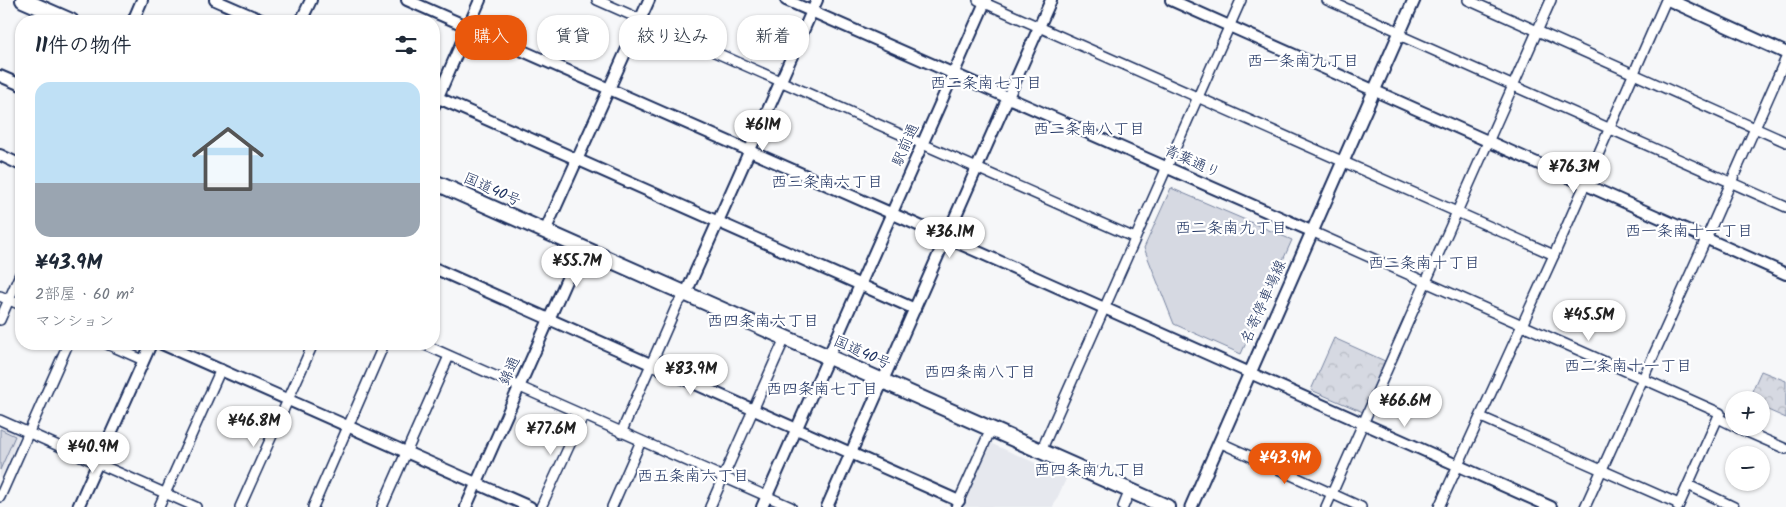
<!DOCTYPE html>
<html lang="ja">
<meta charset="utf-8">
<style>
:root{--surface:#fff;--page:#f6f6f7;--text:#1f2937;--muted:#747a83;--accent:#ea580c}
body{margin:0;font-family:Kalam,"Klee One",sans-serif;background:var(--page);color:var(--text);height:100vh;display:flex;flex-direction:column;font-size:19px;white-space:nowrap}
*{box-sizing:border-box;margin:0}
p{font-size:16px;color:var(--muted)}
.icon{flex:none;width:28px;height:28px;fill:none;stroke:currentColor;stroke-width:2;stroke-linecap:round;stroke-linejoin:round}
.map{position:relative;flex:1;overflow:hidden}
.drawer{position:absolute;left:15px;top:15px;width:425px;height:335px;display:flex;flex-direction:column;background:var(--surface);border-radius:20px;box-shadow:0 1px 4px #0004}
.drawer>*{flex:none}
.guide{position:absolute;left:455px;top:15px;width:475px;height:45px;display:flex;gap:10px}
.fabs{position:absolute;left:1725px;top:391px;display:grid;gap:10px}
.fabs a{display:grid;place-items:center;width:45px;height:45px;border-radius:50%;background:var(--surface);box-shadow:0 1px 4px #0004;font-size:25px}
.price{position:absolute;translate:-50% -42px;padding:0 11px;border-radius:18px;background:#fff;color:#222;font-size:16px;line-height:32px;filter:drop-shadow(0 1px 2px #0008)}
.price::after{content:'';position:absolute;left:50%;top:30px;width:15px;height:11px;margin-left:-8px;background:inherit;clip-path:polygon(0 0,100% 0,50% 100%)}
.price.current{background:var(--accent);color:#fff}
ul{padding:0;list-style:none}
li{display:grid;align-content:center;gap:10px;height:265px;padding:0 20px}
li span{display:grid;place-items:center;height:155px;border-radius:15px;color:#555}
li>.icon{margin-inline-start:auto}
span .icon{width:90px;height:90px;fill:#fffc;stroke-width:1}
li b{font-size:21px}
h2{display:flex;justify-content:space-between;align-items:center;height:60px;padding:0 20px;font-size:21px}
.pill{padding:0 18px;border-radius:20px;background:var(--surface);box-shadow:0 1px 4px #0004;font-size:18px;line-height:45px}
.pill.current{background:var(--accent);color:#fff}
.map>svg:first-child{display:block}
</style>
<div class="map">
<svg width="1786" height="507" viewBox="0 0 1786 507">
<defs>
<pattern id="park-crowns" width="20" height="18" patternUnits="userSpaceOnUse" patternTransform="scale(1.25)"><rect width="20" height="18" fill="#d6d9e2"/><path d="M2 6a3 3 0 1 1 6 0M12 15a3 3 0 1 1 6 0" fill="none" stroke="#b7bbc4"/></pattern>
</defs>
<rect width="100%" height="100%" fill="#f6f7f9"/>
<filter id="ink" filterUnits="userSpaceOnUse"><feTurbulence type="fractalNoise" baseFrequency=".02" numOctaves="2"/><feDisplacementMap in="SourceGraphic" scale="10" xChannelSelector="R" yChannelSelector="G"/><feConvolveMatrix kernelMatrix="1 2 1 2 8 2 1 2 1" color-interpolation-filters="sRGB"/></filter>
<g filter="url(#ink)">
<g fill="#e6e8ee">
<polygon points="0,426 20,435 0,479"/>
<polygon points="990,443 1067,477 1053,507 963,507"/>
</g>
<g fill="url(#park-crowns)" stroke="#7884a0">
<polygon points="1334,338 1385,361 1363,412 1311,390"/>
<polygon points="1761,371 1786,381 1786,418 1761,407 1761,400 1748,400"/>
</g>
<g fill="#d6d9e2" stroke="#7884a0">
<polygon points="1171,188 1292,240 1241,354 1174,324 1144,248"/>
<polygon points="0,429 15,436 0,470"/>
</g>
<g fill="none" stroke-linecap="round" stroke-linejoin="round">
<defs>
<g id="minor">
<polyline points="597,0 1135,238"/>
<polyline points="978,0 1554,255"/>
<polyline points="1327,0 1400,32"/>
<polyline points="1468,0 1786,142"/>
<polyline points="1399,35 1786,207"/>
<polyline points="1311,231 1720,413 1678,507"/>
<polyline points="0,296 21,305"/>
<polyline points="0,320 21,272"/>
<polyline points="107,344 143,360"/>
<polyline points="423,344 791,507"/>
<polyline points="1481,417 1679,504"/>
<polyline points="1718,418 1734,426"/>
<polyline points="0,420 196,507"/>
<polyline points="1738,428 1786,449"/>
<polyline points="621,433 677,305 686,293"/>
<polyline points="1219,442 1361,507"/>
<polyline points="1041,451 1241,0"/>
<polyline points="1688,485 1734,507"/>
<polyline points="0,497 68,344"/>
<polyline points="159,507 221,369"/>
<polyline points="240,507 313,344"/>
<polyline points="313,507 384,344"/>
<polyline points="382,507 449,356"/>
<polyline points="541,507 583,416"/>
<polyline points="612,507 641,441"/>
<polyline points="710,507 785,338"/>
<polyline points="956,507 991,429"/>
<polyline points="1123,507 1130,490"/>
<polyline points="1326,507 1551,0"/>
<polyline points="1439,507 1554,255 1666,0"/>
<polyline points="1585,507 1706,239 1786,58"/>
</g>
<g id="tertiary">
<polyline points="215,0 263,21"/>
<polyline points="407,0 902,218 1551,507"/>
<polyline points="786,0 1311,231"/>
<polyline points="1171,0 1786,274"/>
<polyline points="133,21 142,0"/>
<polyline points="301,21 311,0"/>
<polyline points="0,76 21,85"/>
<polyline points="434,96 915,309"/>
<polyline points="434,106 480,0"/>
<polyline points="0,155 21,165"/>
<polyline points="545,231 649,0"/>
<polyline points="434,268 959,501"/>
<polyline points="686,293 817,0"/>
<polyline points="162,344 530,507"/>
<polyline points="78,507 151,344"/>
<polyline points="466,507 581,247"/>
<polyline points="762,507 986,0"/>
<polyline points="827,507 1051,0"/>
</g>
<g id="secondary">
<polyline points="1669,0 1786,53"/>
<polyline points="1191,507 1414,0"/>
</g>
<g id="trunk">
<polyline points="23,0 71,21"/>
<polyline points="434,182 1167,507"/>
</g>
</defs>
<use href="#minor" stroke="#1b2f5e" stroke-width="12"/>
<use href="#tertiary" stroke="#1b2f5e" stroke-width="14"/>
<use href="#secondary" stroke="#1b2f5e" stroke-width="15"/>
<use href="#trunk" stroke="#1b2f5e" stroke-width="18"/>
<use href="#minor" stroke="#fff" stroke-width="9"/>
<use href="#tertiary" stroke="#fff" stroke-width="10"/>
<use href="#secondary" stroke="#fff" stroke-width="11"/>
<use href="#trunk" stroke="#fff" stroke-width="14"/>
</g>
</g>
<g text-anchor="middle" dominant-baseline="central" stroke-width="4.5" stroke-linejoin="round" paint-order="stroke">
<g font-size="15" fill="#1b2f5e" stroke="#fff">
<text transform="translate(906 145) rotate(-66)">駅前通</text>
<text transform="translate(1192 162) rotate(24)">青葉通り</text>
<text transform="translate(492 190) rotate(24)">国道40号</text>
<text transform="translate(1264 302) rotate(-66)">名寄停車場線</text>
<text transform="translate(862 353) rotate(24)">国道40号</text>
<text transform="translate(510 371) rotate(-66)">錦通</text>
</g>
<g font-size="16" fill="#1b2f5e" stroke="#fff">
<text x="1303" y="61">西一条南九丁目</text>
<text x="986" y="83">西二条南七丁目</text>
<text x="1089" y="129">西二条南八丁目</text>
<text x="827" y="182">西三条南六丁目</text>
<text x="1231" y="228">西二条南九丁目</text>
<text x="1689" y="231">西一条南十一丁目</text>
<text x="1424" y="263">西二条南十丁目</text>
<text x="763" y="321">西四条南六丁目</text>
<text x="1628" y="366">西二条南十一丁目</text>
<text x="980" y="372">西四条南八丁目</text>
<text x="822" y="389">西四条南七丁目</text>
<text x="1090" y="470">西四条南九丁目</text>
<text x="693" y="476">西五条南六丁目</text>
</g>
</g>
</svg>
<div class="fabs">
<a>+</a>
<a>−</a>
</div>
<b class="price" style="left:763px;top:152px">¥61M</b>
<b class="price" style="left:1574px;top:194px">¥76.3M</b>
<b class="price" style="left:950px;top:259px">¥36.1M</b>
<b class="price" style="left:577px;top:288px">¥55.7M</b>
<b class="price" style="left:1589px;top:342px">¥45.5M</b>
<b class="price" style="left:691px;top:396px">¥83.9M</b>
<b class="price" style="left:1405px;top:428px">¥66.6M</b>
<b class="price" style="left:254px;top:448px">¥46.8M</b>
<b class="price" style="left:551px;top:456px">¥77.6M</b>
<b class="price" style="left:93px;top:474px">¥40.9M</b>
<b class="price current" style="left:1285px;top:485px">¥43.9M</b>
<div class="guide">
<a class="pill current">購入</a>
<a class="pill">賃貸</a>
<a class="pill">絞り込み</a>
<a class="pill">新着</a>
</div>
<section class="drawer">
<h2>11件の物件<svg class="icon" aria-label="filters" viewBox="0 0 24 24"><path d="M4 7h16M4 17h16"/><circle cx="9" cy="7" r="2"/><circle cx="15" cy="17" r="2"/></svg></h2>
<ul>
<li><span style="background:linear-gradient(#bfe0f5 65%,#9aa5b1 0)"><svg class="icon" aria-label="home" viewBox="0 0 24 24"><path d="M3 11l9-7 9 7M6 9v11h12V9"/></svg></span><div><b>¥43.9M</b><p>2部屋 · 60 m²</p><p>マンション</p></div></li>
</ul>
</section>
</div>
